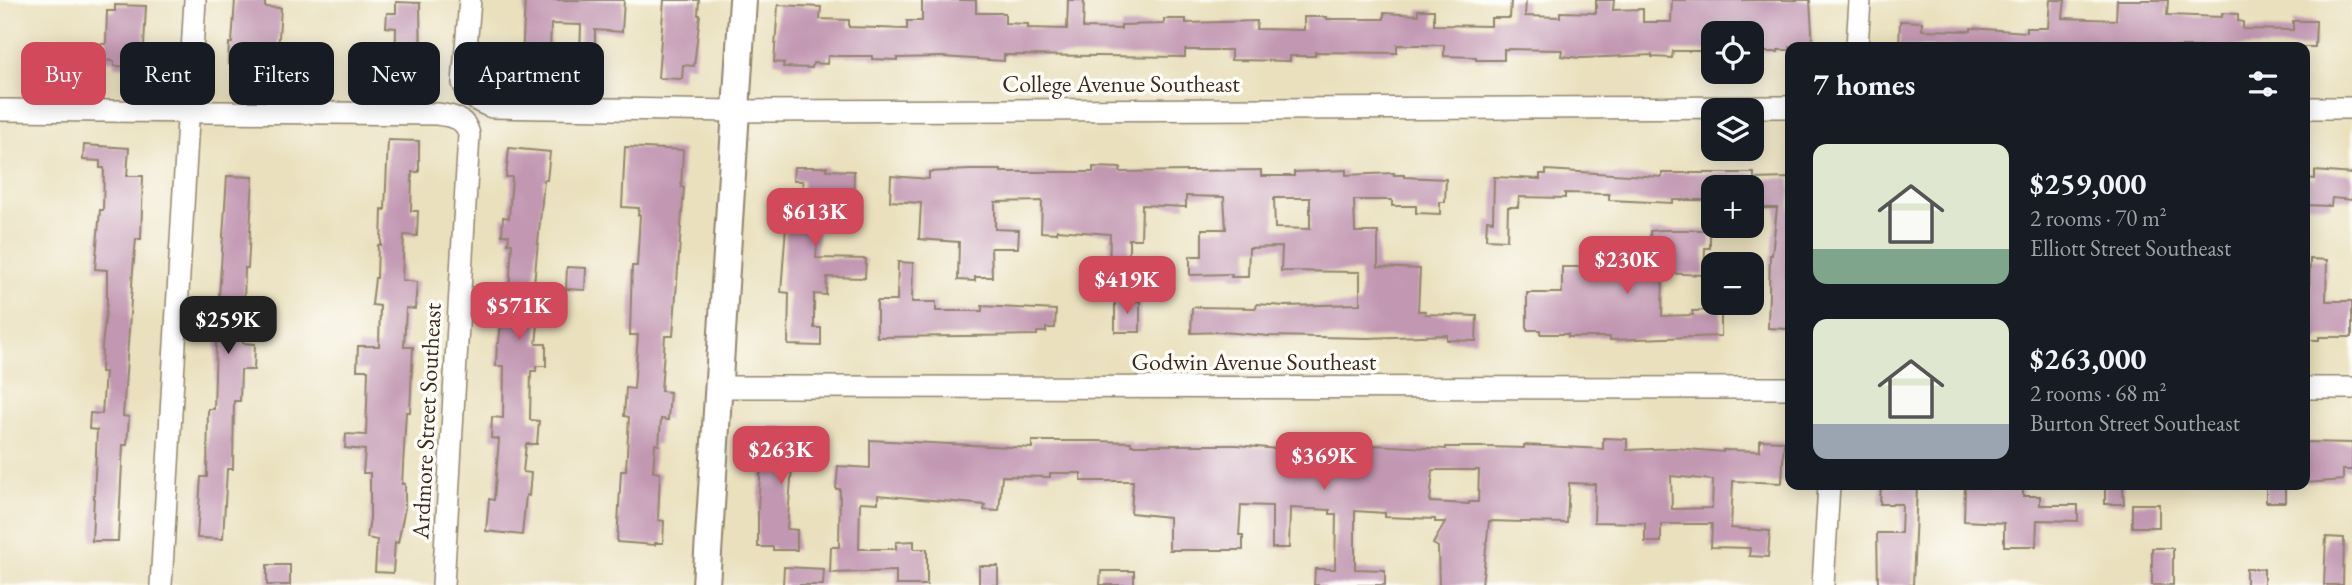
<!DOCTYPE html>
<meta charset="utf-8">
<style>
:root{--surface:#171b24;--page:#20242c;--text:#f1f3f6;--muted:#9ea1a6;--accent:#d1495b}
body{margin:0;font-family:"EB Garamond",serif;background:var(--page);color:var(--text);height:100vh;display:flex;flex-direction:column;font-size:26px;white-space:nowrap}
*{box-sizing:border-box;margin:0}
p{font-size:23px;color:var(--muted)}
.icon{flex:none;width:38px;height:38px;fill:none;stroke:currentColor;stroke-width:2;stroke-linecap:round;stroke-linejoin:round}
.map{position:relative;flex:1;overflow:hidden}
.side{position:absolute;left:1785px;top:42px;width:525px;height:448px;display:flex;flex-direction:column;background:var(--surface);border-radius:14px;box-shadow:0 4px 18px #0003}
.side>*{flex:none}
.hud{position:absolute;left:21px;top:42px;width:665px;height:63px;display:flex;gap:14px}
.tools{position:absolute;left:1701px;top:21px;display:grid;gap:14px}
.tools a{display:grid;place-items:center;width:63px;height:63px;border-radius:14px;background:var(--surface);box-shadow:0 4px 18px #0003;font-size:35px}
.price{position:absolute;translate:-50% -60px;padding:0 16px;border-radius:14px;background:var(--accent);color:#fff;font-size:23px;line-height:46px;filter:drop-shadow(0 2px 4px #0008)}
.price::after{content:'';position:absolute;left:50%;top:42px;width:21px;height:16px;margin-left:-10px;background:inherit;clip-path:polygon(0 0,100% 0,50% 100%)}
.price.active{background:#222;color:#fff}
ul{padding:0;list-style:none}
li{display:flex;align-items:center;gap:21px;height:175px;padding:0 28px}
li span{display:grid;place-items:center;flex:none;width:196px;height:140px;border-radius:14px;color:#555}
li>.icon{margin-inline-start:auto}
span .icon{width:84px;height:84px;fill:#fffc;stroke-width:1}
li b{font-size:30px}
h2{display:flex;justify-content:space-between;align-items:center;height:84px;padding:0 28px;font-size:30px}
.chip{padding:0 24px;border-radius:14px;background:var(--surface);box-shadow:0 4px 18px #0003;font-size:24px;line-height:63px}
.chip.active{background:var(--accent);color:#fff}
.map>svg:first-child{display:block}
</style>
<div class="map">
<svg width="2352" height="585" viewBox="0 0 2352 585">
<rect width="100%" height="100%" fill="#fdfcf7"/>
<filter id="ink" filterUnits="userSpaceOnUse"><feTurbulence type="fractalNoise" baseFrequency=".0143" numOctaves="2"/><feDisplacementMap in="SourceGraphic" scale="14" xChannelSelector="R" yChannelSelector="G"/><feConvolveMatrix kernelMatrix="1 2 1 2 8 2 1 2 1" color-interpolation-filters="sRGB"/></filter>
<filter id="wash" filterUnits="userSpaceOnUse"><feTurbulence type="fractalNoise" baseFrequency=".00686" numOctaves="4" result="noise"/><feDisplacementMap in="SourceGraphic" scale="28" xChannelSelector="R" yChannelSelector="G"/><feGaussianBlur stdDeviation="1.57" result="paint"/><feColorMatrix in="noise" values="0 0 0 0 0 0 0 0 0 0 0 0 0 0 0 0 0 1.4 0 .05"/><feComposite in="paint" operator="in"/></filter>
<g filter="url(#wash)">
<rect width="100%" height="100%" fill="#eae0bd"/>
<g id="blocks">
<g fill="#c297b2" fill-rule="evenodd">
<polygon points="235,0 265,0 265,7 281,8 278,52 289,53 289,68 237,69 237,65 228,64 229,43 232,43"/>
<path d="M525,0H624L622,32L595,30V70L556,69V80L521,77ZM551,24L581,25L580,54L550,52Z"/>
<polygon points="664,0 699,0 698,15 700,15 694,66 683,65 682,79 658,78"/>
<polygon points="922,0 976,0 976,13 1005,13 1005,23 1028,24 1028,28 1067,29 1068,0 1084,0 1083,28 1121,29 1121,25 1164,24 1164,19 1186,19 1186,23 1257,21 1256,29 1304,30 1304,17 1327,17 1327,19 1384,19 1384,13 1418,15 1418,10 1434,10 1434,25 1491,26 1491,18 1510,18 1511,0 1526,0 1525,16 1560,17 1560,12 1596,13 1596,0 1614,0 1613,10 1643,9 1643,22 1671,22 1672,0 1810,0 1813,47 1790,47 1790,50 1778,50 1778,52 1756,52 1756,33 1708,33 1709,51 1673,51 1672,58 1652,57 1652,55 1581,58 1561,56 1562,50 1504,49 1504,60 1476,60 1476,57 1444,56 1444,45 1397,45 1397,53 1315,52 1315,56 1290,56 1290,61 1231,60 1231,50 1185,50 1185,57 1004,55 1004,61 942,57 897,58 897,60 872,59 872,56 828,56 827,64 813,63 812,68 783,67 784,63 774,62 778,5 821,7 820,19 849,20 849,27 907,29 907,21 922,21"/>
<polygon points="2050,0 2065,0 2063,18 2116,20 2117,0 2168,0 2167,15 2222,17 2222,13 2238,14 2238,21 2243,22 2243,29 2293,30 2293,21 2316,21 2315,47 1899,47 1900,21 1922,22 1922,30 1971,31 1971,28 2026,32 2026,28 2048,28"/>
<polygon points="396,2 420,3 421,70 395,69 396,28 386,27 387,13 396,13"/>
<polygon points="115,5 146,6 144,46 152,46 151,61 134,63 134,67 114,66 114,61 99,60 100,44 106,44 107,11 115,11"/>
<polygon points="388,140 419,141 419,172 412,172 411,211 418,211 417,236 404,235 402,280 417,282 415,309 406,308 404,347 413,347 410,412 406,412 402,484 405,484 405,508 398,543 395,542 393,573 375,572 377,540 367,538 370,518 370,473 363,473 365,450 345,448 346,434 366,435 368,370 357,370 358,346 379,346 380,306 372,305 375,278 377,278 378,245 381,245 382,209 385,210"/>
<polygon points="84,145 129,148 127,176 143,176 141,239 136,239 133,271 123,416 129,417 127,445 123,445 118,541 92,541 97,430 89,429 90,413 102,414 105,372 101,372 102,346 107,303 107,270 95,269 100,210 103,210 104,168 100,168 100,161 83,160"/>
<polygon points="625,147 683,150 681,187 684,188 682,214 673,336 665,336 661,391 670,392 668,420 661,419 659,445 655,444 653,472 660,473 658,520 664,521 663,543 655,543 655,545 617,542 621,471 626,471 629,417 624,416 626,388 634,389 638,335 630,335 631,297 632,266 637,266 640,215 638,215 639,208 622,207"/>
<polygon points="509,148 550,152 547,180 544,180 533,294 541,295 536,344 546,344 546,366 536,366 536,371 531,371 530,420 539,421 537,444 526,444 523,472 531,473 529,496 526,495 522,535 486,531 489,499 494,500 499,439 491,438 492,417 503,418 504,366 496,366 497,343 499,343 504,291 509,292 512,243 508,243 509,235 502,235 503,217 509,218 512,177 506,177"/>
<polygon points="794,167 827,167 827,170 854,171 853,220 819,218 816,258 866,259 865,278 827,277 826,295 814,294 814,328 821,328 821,346 788,345 789,293 781,292 787,213 802,214 803,181 793,181"/>
<path d="M1093,167L1121,168L1120,172L1261,170V176H1294V172L1346,170V175L1394,173V175H1404V177L1446,179L1445,202H1440V214L1416,213V206H1392V200H1354L1355,232H1378V267L1420,269L1418,311H1425V314L1477,316L1476,341L1447,340V335L1368,338L1269,336L1223,332L1191,333L1192,308L1195,307L1256,308L1257,304L1284,306L1360,304V272L1281,271L1282,247L1249,248L1248,277H1231L1232,274L1190,275V256H1202V229H1226L1224,197L1186,196V207L1142,205L1141,239H1129V274H1109L1110,234L1057,230V233L1041,232L1042,201L995,202V229L1019,230L1018,248H991L992,277H975V281L958,280L959,242L919,239L921,203L890,201L891,176L929,179V172L970,170H1001V172H1093ZM1274,198H1310V229L1275,228Z"/>
<polygon points="1546,170 1662,177 1662,173 1754,173 1754,179 1790,178 1790,236 1788,236 1786,275 1790,275 1788,329 1768,328 1770,255 1772,255 1777,208 1755,208 1755,203 1752,203 1752,187 1713,187 1713,200 1673,200 1673,203 1609,200 1609,194 1565,193 1565,198 1519,197 1518,207 1508,207 1507,240 1486,239 1487,220 1493,221 1494,177 1540,179 1540,174 1546,174"/>
<polygon points="2315,171 2352,174 2352,200 2332,198 2331,206 2305,205 2305,178 2315,179"/>
<polygon points="227,176 253,177 248,268 245,268 243,343 255,344 254,370 241,370 240,401 234,401 233,469 227,469 223,539 197,538 201,477 207,477 208,409 214,409 216,342"/>
<polygon points="1662,230 1710,230 1710,248 1705,248 1704,275 1663,273 1662,316 1693,315 1692,311 1721,310 1721,336 1610,340 1610,337 1568,337 1568,334 1540,334 1540,330 1527,330 1527,293 1562,293 1562,267 1604,267 1604,261 1651,265 1650,231"/>
<polygon points="2310,259 2327,260 2326,301 2352,301 2352,337 2319,337 2319,340 2305,340 2305,304 2309,304"/>
<polygon points="898,262 913,263 912,302 936,302 936,311 982,311 982,306 1056,310 1055,328 1046,328 1046,332 1037,332 1037,335 877,337 877,301 897,301"/>
<polygon points="567,267 586,268 585,290 566,289"/>
<polygon points="1115,300 1140,301 1140,332 1115,332"/>
<polygon points="768,427 799,428 799,437 822,438 822,456 793,455 787,529 797,530 797,550 773,550 773,547 758,547 758,506 761,465 767,466"/>
<path d="M1603,438L1627,439V450L1675,448L1723,452V450L1760,451V440L1784,441L1782,483L1733,481L1731,528L1770,531L1768,557L1749,556L1750,548L1711,547L1712,524H1661V542H1645V523L1594,522L1595,484L1569,483L1567,523L1489,521L1482,585H1439L1438,547L1433,544L1445,522H1435V519L1385,517V513L1355,511V569L1385,570V585H1314L1315,569H1335L1336,514H1330V510L1290,508L1289,548H1272V506L1241,505L1239,535H1243V550H1169V517L1131,513L1133,481H1081V473H1050V477L1002,476L999,511L984,510L985,505L878,495V503L860,502L859,549H896V542L914,541V549H927V585H896V571L830,573L831,547H839L840,489H836L838,466L870,468V440L1032,448V441H1095L1131,442V445H1237L1307,452H1315L1316,445L1374,448V445L1446,449V447H1486L1524,448V445L1603,449ZM1433,470H1479L1478,502H1469V504L1430,502ZM1671,476L1713,480L1712,508L1672,509Z"/>
<polygon points="2305,442 2352,443 2352,470 2343,470 2343,480 2305,483"/>
<polygon points="1881,485 1917,485 1913,585 1878,585 1877,533 1901,533 1902,504 1880,504"/>
<polygon points="1965,485 2023,485 2023,496 2040,496 2040,505 2078,505 2078,521 2037,520 2036,546 2004,546 2004,523 1964,521"/>
<polygon points="2105,485 2123,485 2124,504 2105,504"/>
<rect x="2266" y="485" width="19" height="17"/>
<rect x="2132" y="504" width="27" height="23"/>
<polygon points="2326,537 2344,538 2343,585 2324,585"/>
<rect x="2152" y="548" width="21" height="37"/>
<rect x="267" y="565" width="23" height="20"/>
<rect x="979" y="566" width="19" height="19"/>
<polygon points="784,567 824,569 823,585 783,585"/>
<rect x="2246" y="569" width="18" height="16"/>
<polygon points="1101,571 1134,571 1134,585 1100,585"/>
</g>
</g>
</g>
<g filter="url(#ink)">
<use href="#blocks" fill-opacity="0" stroke="#92856e" stroke-width="2"/>
<g fill="none" stroke-linecap="round" stroke-linejoin="round">
<defs>
<g id="minor">
<path d="M470,0L463,83C469,97 478,102 492,107L736,111L1790,107"/>
<polyline points="1857,47 1860,0"/>
<polyline points="2305,108 2352,108"/>
<path d="M0,110L437,114C452,116 466,118 469,135L443,585"/>
<polyline points="718,387 1790,388"/>
<polyline points="2305,388 2352,388"/>
<polyline points="161,585 195,0"/>
<polyline points="1823,585 1829,485"/>
</g>
<polyline id="major" points="706,585 743,0"/>
</defs>
<use href="#minor" stroke="#92856e" stroke-width="24"/>
<use href="#major" stroke="#92856e" stroke-width="30"/>
<use href="#minor" stroke="#fff" stroke-width="21"/>
<use href="#major" stroke="#fff" stroke-width="26"/>
</g>
</g>
<g text-anchor="middle" dominant-baseline="central" stroke-width="7" stroke-linejoin="round" paint-order="stroke">
<g font-size="24" fill="#3b2a1e" stroke="#fdfcf7">
<text x="1121" y="83">College Avenue Southeast</text>
<text x="1254" y="361">Godwin Avenue Southeast</text>
<text transform="translate(426 421) rotate(-87)">Ardmore Street Southeast</text>
</g>
</g>
</svg>
<div class="tools">
<a><svg class="icon" aria-label="locate" viewBox="0 0 24 24"><circle cx="12" cy="12" r="6"/><path d="M12 2v4M12 18v4M2 12h4M18 12h4"/></svg></a>
<a><svg class="icon" aria-label="layers" viewBox="0 0 24 24"><path d="M12 4l9 5-9 5-9-5zM3 14l9 5 9-5"/></svg></a>
<a>+</a>
<a>−</a>
</div>
<b class="price" style="left:815px;top:248px">$613K</b>
<b class="price" style="left:1627px;top:296px">$230K</b>
<b class="price" style="left:1127px;top:316px">$419K</b>
<b class="price" style="left:519px;top:342px">$571K</b>
<b class="price active" style="left:228px;top:356px">$259K</b>
<b class="price" style="left:781px;top:486px">$263K</b>
<b class="price" style="left:1324px;top:492px">$369K</b>
<div class="hud">
<a class="chip active">Buy</a>
<a class="chip">Rent</a>
<a class="chip">Filters</a>
<a class="chip">New</a>
<a class="chip">Apartment</a>
</div>
<section class="side">
<h2>7 homes<svg class="icon" aria-label="filters" viewBox="0 0 24 24"><path d="M4 7h16M4 17h16"/><circle cx="9" cy="7" r="2"/><circle cx="15" cy="17" r="2"/></svg></h2>
<ul>
<li><span style="background:linear-gradient(#dfe7d0 75%,#7fa58c 0)"><svg class="icon" aria-label="home" viewBox="0 0 24 24"><path d="M3 11l9-7 9 7M6 9v11h12V9"/></svg></span><div><b>$259,000</b><p>2 rooms · 70 m²</p><p>Elliott Street Southeast</p></div></li>
<li><span style="background:linear-gradient(#dfe7d0 75%,#9aa5b1 0)"><svg class="icon" aria-label="home" viewBox="0 0 24 24"><path d="M3 11l9-7 9 7M6 9v11h12V9"/></svg></span><div><b>$263,000</b><p>2 rooms · 68 m²</p><p>Burton Street Southeast</p></div></li>
</ul>
</section>
</div>
